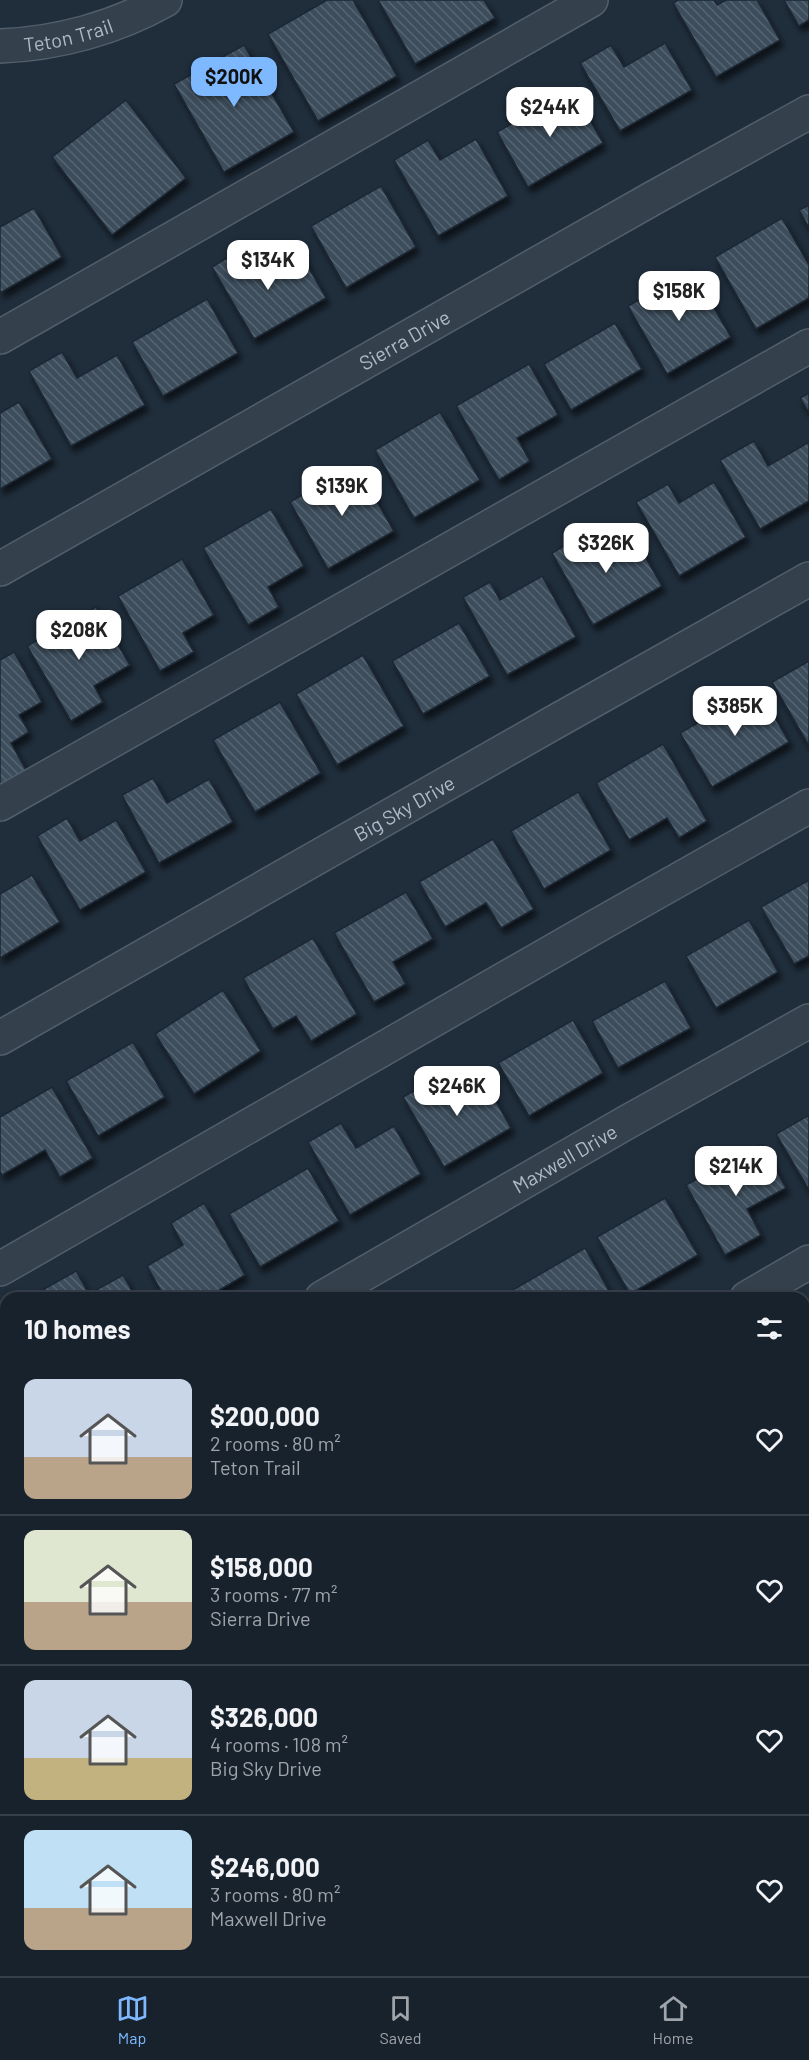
<!DOCTYPE html>
<meta charset="utf-8">
<style>
:root{--surface:#18222d;--page:#252f39;--text:#f1f3f6;--muted:#9fa4aa;--line:#363f49;--accent:#7eb9ff}
body{margin:0;font-family:Barlow,sans-serif;background:var(--page);color:var(--text);height:100vh;display:flex;flex-direction:column;font-size:22px;white-space:nowrap}
*{box-sizing:border-box;margin:0}
p{font-size:20px;color:var(--muted)}
.icon{flex:none;width:33px;height:33px;fill:none;stroke:currentColor;stroke-width:2;stroke-linecap:round;stroke-linejoin:round}
.map{position:relative;flex:1;overflow:hidden}
.panel{position:absolute;left:0px;top:1292px;width:810px;height:686px;display:flex;flex-direction:column;background:var(--surface);border-radius:18px 18px 0 0;box-shadow:0 3px 9px #0003,0 0 0 2px var(--line)}
.panel>*{flex:none}
.price{position:absolute;translate:-50% -51px;padding:0 14px;border-radius:12px;background:#fff;color:#222;font-size:20px;line-height:39px;filter:drop-shadow(0 2px 3px #0008)}
.price::after{content:'';position:absolute;left:50%;top:36px;width:18px;height:14px;margin-left:-9px;background:inherit;clip-path:polygon(0 0,100% 0,50% 100%)}
.price.active{background:var(--accent);color:#111}
ul{padding:0;list-style:none}
li{display:flex;align-items:center;gap:18px;height:150px;padding:0 24px}
li+li{border-top:2px solid var(--line)}
li span{display:grid;place-items:center;flex:none;width:168px;height:120px;border-radius:12px;color:#555}
li>.icon{margin-inline-start:auto}
span .icon{width:72px;height:72px;fill:#fffc;stroke-width:1}
li b{font-size:26px}
h2{display:flex;justify-content:space-between;align-items:center;height:72px;padding:0 24px;font-size:26px}
.dock{display:flex;justify-content:space-around;align-items:center;height:84px;border-top:2px solid var(--line);background:var(--surface);font-size:16px;color:var(--muted)}
.dock a{display:grid;justify-items:center;gap:3px}
.dock .active{color:var(--accent)}
.map>svg:first-child{display:block}
</style>
<div class="map">
<svg width="809" height="1976" viewBox="0 0 809 1976">
<defs>
<pattern id="building-back-hatch" width="6" height="6" patternUnits="userSpaceOnUse" patternTransform="scale(1.5)"><rect width="6" height="6" fill="#3c4d5c"/><path d="M-1 5l2 2M0 0l6 6M5-1l2 2" fill="none" stroke="#566572"/></pattern>
<filter id="shadow"><feDropShadow dx="3.5" dy="6" stdDeviation="3" flood-color="#0009"/></filter>
</defs>
<rect width="100%" height="100%" fill="#202e3c"/>
<g fill="url(#building-back-hatch)" stroke="#1c2733" stroke-width="1.5" filter="url(#shadow)">
<polygon points="327,0 353,0 397,76 318,121 268,34"/>
<polygon points="378,0 484,0 495,18 415,64"/>
<polygon points="678,0 714,0 717,5 726,0 757,0 780,40 716,77 673,3"/>
<polygon points="784,0 809,0 809,20 799,26"/>
<polygon points="665,43 692,90 620,131 580,63 611,45 624,67"/>
<polygon points="244,45 294,132 224,172 174,84"/>
<polygon points="572,89 603,143 528,187 497,132"/>
<polygon points="126,100 186,178 112,235 52,157"/>
<polygon points="476,139 508,196 438,236 394,160 428,140 440,160"/>
<polygon points="381,186 416,247 346,288 311,226"/>
<polygon points="809,205 809,228 799,210"/>
<polygon points="34,208 62,257 0,293 0,227"/>
<polygon points="782,218 809,265 809,298 756,329 715,257"/>
<polygon points="243,248 260,278 301,254 326,298 254,339 212,267"/>
<polygon points="692,270 731,337 667,374 628,306"/>
<polygon points="207,299 238,353 163,396 132,342"/>
<polygon points="615,323 642,369 571,410 544,364"/>
<polygon points="62,352 77,378 117,355 145,405 71,446 29,371"/>
<polygon points="529,364 558,415 517,438 530,461 499,480 456,406"/>
<polygon points="809,393 809,413 800,398"/>
<polygon points="19,402 52,459 0,489 0,413"/>
<polygon points="440,412 480,480 414,518 375,450"/>
<polygon points="754,441 768,466 809,442 809,501 760,529 720,460"/>
<polygon points="355,464 394,531 328,569 290,502"/>
<polygon points="714,482 746,537 679,576 636,502 668,484 679,503"/>
<polygon points="271,509 304,566 268,587 279,607 248,625 203,548"/>
<polygon points="596,527 608,548 632,534 662,586 593,625 552,553"/>
<polygon points="182,559 214,615 183,633 194,652 160,671 118,596"/>
<polygon points="542,576 576,637 507,675 463,597 490,582 500,600"/>
<polygon points="96,607 130,665 94,686 103,702 71,721 27,646"/>
<polygon points="459,623 490,676 423,714 392,661"/>
<polygon points="14,652 42,702 19,715 29,732 11,743 26,770 0,785 0,660"/>
<polygon points="363,655 404,726 337,765 296,694"/>
<polygon points="809,661 809,746 772,682"/>
<polygon points="758,688 789,742 712,787 680,733"/>
<polygon points="280,702 321,773 255,812 213,740"/>
<polygon points="663,744 707,821 679,838 667,818 629,840 596,783"/>
<polygon points="153,778 167,803 209,779 233,822 159,863 122,795"/>
<polygon points="578,792 611,850 544,889 511,831"/>
<polygon points="67,818 80,841 116,820 146,872 80,910 37,836"/>
<polygon points="493,839 534,909 501,928 486,903 445,927 419,882"/>
<polygon points="32,875 60,922 0,958 0,894"/>
<polygon points="809,880 809,956 794,964 761,907"/>
<polygon points="406,892 433,939 393,962 406,984 374,1002 334,933"/>
<polygon points="749,920 778,972 716,1008 686,956"/>
<polygon points="313,938 357,1014 311,1041 296,1016 273,1029 243,978"/>
<polygon points="665,981 691,1028 618,1068 592,1021"/>
<polygon points="223,990 261,1051 194,1094 155,1034"/>
<polygon points="573,1020 603,1073 529,1116 498,1063"/>
<polygon points="133,1042 165,1097 98,1136 66,1081"/>
<polygon points="441,1075 451,1092 481,1075 511,1128 444,1167 403,1097"/>
<polygon points="52,1087 93,1158 60,1177 45,1150 2,1175 0,1171 0,1117"/>
<polygon points="809,1115 809,1190 776,1134"/>
<polygon points="341,1123 356,1148 394,1126 421,1174 350,1215 308,1142"/>
<polygon points="761,1144 786,1188 747,1209 761,1235 725,1255 686,1185"/>
<polygon points="308,1168 339,1221 260,1267 229,1214"/>
<polygon points="665,1198 698,1255 630,1294 597,1237"/>
<polygon points="204,1203 245,1275 206,1298 165,1298 147,1266 183,1245 171,1223"/>
<polygon points="585,1248 613,1298 515,1298 511,1291"/>
<polygon points="76,1271 89,1294 123,1275 136,1298 49,1298 44,1289"/>
<polygon points="6,1337 6,1407 0,1411 0,1340"/>
<polygon points="809,1341 809,1408 805,1410 804,1344"/>
<polygon points="809,1571 809,1618 804,1610 804,1574"/>
<polygon points="809,1797 809,1865 804,1868 804,1799"/>
<polygon points="117,1971 191,1971 192,1976 117,1976"/>
<polygon points="306,1971 378,1971 379,1976 306,1976"/>
<polygon points="517,1971 579,1971 579,1974 592,1971 593,1976 518,1976"/>
</g>
<g fill="none" stroke-linecap="round" stroke-linejoin="round">
<defs>
<g id="minor">
<path id="s1" d="M0,46C57,44 115,28 165,0"/>
<polyline points="0,337 591,0"/>
<path id="s2" d="M0,569L655,197L809,112"/>
<polyline points="0,804 809,346"/>
<path id="s3" d="M0,1038L553,723L809,579"/>
<polyline points="0,1269 595,927 809,806"/>
<path id="s4" d="M322,1298L629,1121L809,1021"/>
<polyline points="747,1298 809,1262"/>
<polyline points="0,1483 6,1485"/>
<polyline points="804,1485 809,1482"/>
<polyline points="804,1719 809,1716"/>
<polyline points="804,1949 809,1946"/>
<polyline points="49,1971 49,1976"/>
<polyline points="246,1971 246,1976"/>
<polyline points="445,1971 446,1976"/>
<polyline points="660,1971 663,1976"/>
<polyline points="756,1976 765,1971"/>
</g>
</defs>
<use href="#minor" stroke="#525e6a" stroke-width="36"/>
<use href="#minor" stroke="#34404c" stroke-width="33"/>
</g>
<g text-anchor="middle" dominant-baseline="central" stroke-width="5" stroke-linejoin="round" paint-order="stroke">
<g font-size="20" fill="#afbbc8" stroke="#1a2531">
<text stroke="none"><textPath href="#s1" startOffset="69">Teton Trail</textPath></text>
<text stroke="none"><textPath href="#s2" startOffset="465">Sierra Drive</textPath></text>
<text stroke="none"><textPath href="#s3" startOffset="465">Big Sky Drive</textPath></text>
<text stroke="none"><textPath href="#s4" startOffset="280">Maxwell Drive</textPath></text>
</g>
</g>
</svg>
<b class="price active" style="left:234px;top:108px">$200K</b>
<b class="price" style="left:550px;top:138px">$244K</b>
<b class="price" style="left:268px;top:291px">$134K</b>
<b class="price" style="left:679px;top:322px">$158K</b>
<b class="price" style="left:342px;top:517px">$139K</b>
<b class="price" style="left:606px;top:574px">$326K</b>
<b class="price" style="left:79px;top:661px">$208K</b>
<b class="price" style="left:735px;top:737px">$385K</b>
<b class="price" style="left:457px;top:1117px">$246K</b>
<b class="price" style="left:736px;top:1197px">$214K</b>
<section class="panel">
<h2>10 homes<svg class="icon" aria-label="filters" viewBox="0 0 24 24"><path d="M4 7h16M4 17h16"/><circle cx="9" cy="7" r="2"/><circle cx="15" cy="17" r="2"/></svg></h2>
<ul>
<li><span style="background:linear-gradient(#c9d6e8 65%,#b9a48a 0)"><svg class="icon" aria-label="home" viewBox="0 0 24 24"><path d="M3 11l9-7 9 7M6 9v11h12V9"/></svg></span><div><b>$200,000</b><p>2 rooms · 80 m²</p><p>Teton Trail</p></div><svg class="icon" aria-label="heart" viewBox="0 0 24 24"><path d="M12 20l-8-8c-3-5 5-10 8-4 3-6 11-1 8 4z"/></svg></li>
<li><span style="background:linear-gradient(#dfe7d0 60%,#b9a48a 0)"><svg class="icon" aria-label="home" viewBox="0 0 24 24"><path d="M3 11l9-7 9 7M6 9v11h12V9"/></svg></span><div><b>$158,000</b><p>3 rooms · 77 m²</p><p>Sierra Drive</p></div><svg class="icon" aria-label="heart" viewBox="0 0 24 24"><path d="M12 20l-8-8c-3-5 5-10 8-4 3-6 11-1 8 4z"/></svg></li>
<li><span style="background:linear-gradient(#c9d6e8 65%,#c2b280 0)"><svg class="icon" aria-label="home" viewBox="0 0 24 24"><path d="M3 11l9-7 9 7M6 9v11h12V9"/></svg></span><div><b>$326,000</b><p>4 rooms · 108 m²</p><p>Big Sky Drive</p></div><svg class="icon" aria-label="heart" viewBox="0 0 24 24"><path d="M12 20l-8-8c-3-5 5-10 8-4 3-6 11-1 8 4z"/></svg></li>
<li><span style="background:linear-gradient(#bfe0f5 65%,#b9a48a 0)"><svg class="icon" aria-label="home" viewBox="0 0 24 24"><path d="M3 11l9-7 9 7M6 9v11h12V9"/></svg></span><div><b>$246,000</b><p>3 rooms · 80 m²</p><p>Maxwell Drive</p></div><svg class="icon" aria-label="heart" viewBox="0 0 24 24"><path d="M12 20l-8-8c-3-5 5-10 8-4 3-6 11-1 8 4z"/></svg></li>
</ul>
</section>
</div>
<nav class="dock">
<a class="active"><svg class="icon" aria-label="map" viewBox="0 0 24 24"><path d="M3 6l6-2 6 2 6-2v14l-6 2-6-2-6 2zM9 4v14M15 6v14"/></svg>Map</a>
<a><svg class="icon" aria-label="saved" viewBox="0 0 24 24"><path d="M7 4h10v16l-5-4-5 4z"/></svg>Saved</a>
<a><svg class="icon" aria-label="home" viewBox="0 0 24 24"><path d="M3 11l9-7 9 7M6 9v11h12V9"/></svg>Home</a>
</nav>
